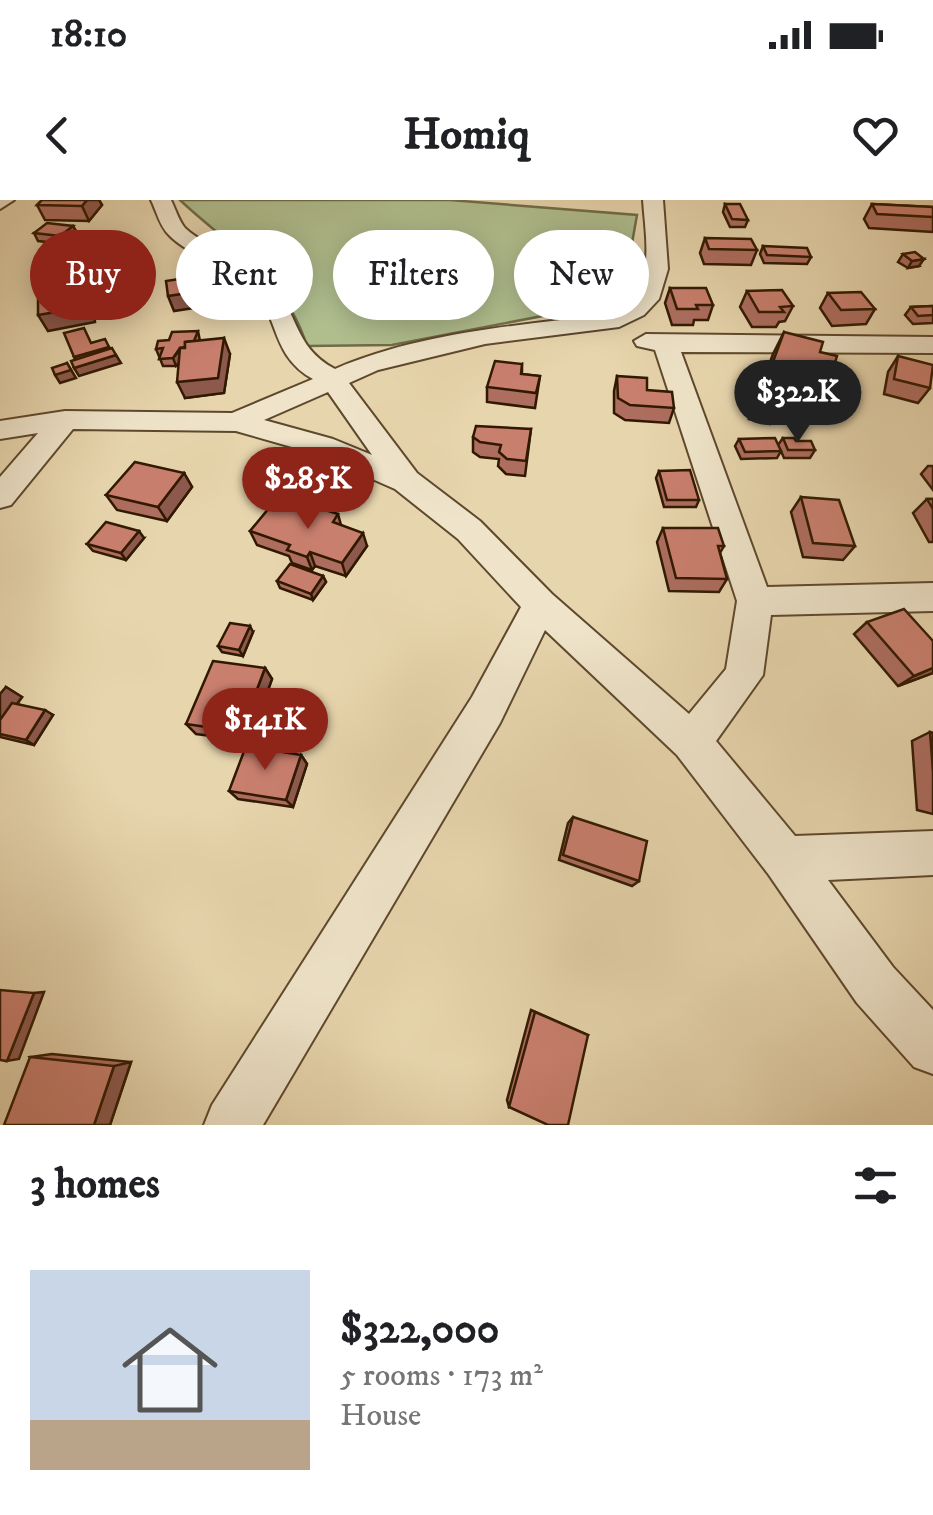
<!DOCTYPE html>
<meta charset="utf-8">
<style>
:root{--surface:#fff;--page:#f2f2f2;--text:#202124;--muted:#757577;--line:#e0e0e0;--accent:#8f2418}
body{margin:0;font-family:"IM FELL DW Pica",serif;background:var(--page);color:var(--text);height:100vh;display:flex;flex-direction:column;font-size:38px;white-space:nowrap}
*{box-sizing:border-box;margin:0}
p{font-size:32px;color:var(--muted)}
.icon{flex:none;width:55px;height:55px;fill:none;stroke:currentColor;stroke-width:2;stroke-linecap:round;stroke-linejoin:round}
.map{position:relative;height:925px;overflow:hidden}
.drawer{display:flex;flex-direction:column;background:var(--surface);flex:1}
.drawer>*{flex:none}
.guide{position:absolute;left:30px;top:30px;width:875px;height:90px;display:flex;gap:20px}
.price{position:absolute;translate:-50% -85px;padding:0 22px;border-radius:35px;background:var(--accent);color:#fff;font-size:32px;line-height:65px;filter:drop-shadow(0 2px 5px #0008)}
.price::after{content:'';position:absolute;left:50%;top:60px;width:30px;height:22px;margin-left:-15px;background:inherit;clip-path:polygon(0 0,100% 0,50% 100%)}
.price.current{background:#222;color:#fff}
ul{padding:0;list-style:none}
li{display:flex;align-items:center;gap:30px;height:250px;padding:0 30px}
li+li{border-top:2px solid var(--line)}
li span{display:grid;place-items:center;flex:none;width:280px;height:200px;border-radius:0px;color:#555}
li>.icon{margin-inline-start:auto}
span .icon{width:120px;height:120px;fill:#fffc;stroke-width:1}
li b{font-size:42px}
h2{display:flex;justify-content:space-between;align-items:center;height:120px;padding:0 30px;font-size:42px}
.tag{padding:0 35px;border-radius:45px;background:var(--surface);box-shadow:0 5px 25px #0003;font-size:35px;line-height:90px}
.tag.current{background:var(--accent);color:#fff}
.status{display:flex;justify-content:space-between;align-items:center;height:70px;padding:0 50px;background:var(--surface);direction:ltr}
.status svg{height:28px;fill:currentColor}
header{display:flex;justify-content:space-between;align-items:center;height:130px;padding:0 30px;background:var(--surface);font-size:45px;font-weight:700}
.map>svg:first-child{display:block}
</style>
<div class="status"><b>18:10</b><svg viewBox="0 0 49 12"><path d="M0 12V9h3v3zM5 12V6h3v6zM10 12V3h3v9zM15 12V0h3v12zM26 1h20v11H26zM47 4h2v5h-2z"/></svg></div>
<header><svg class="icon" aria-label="back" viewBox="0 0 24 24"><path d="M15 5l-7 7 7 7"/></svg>Homiq<svg class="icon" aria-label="heart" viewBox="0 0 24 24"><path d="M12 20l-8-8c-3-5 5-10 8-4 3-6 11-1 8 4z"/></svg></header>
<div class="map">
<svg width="933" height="925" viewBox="0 0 933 925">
<rect width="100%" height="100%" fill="#e7d5ad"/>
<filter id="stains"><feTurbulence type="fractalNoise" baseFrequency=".002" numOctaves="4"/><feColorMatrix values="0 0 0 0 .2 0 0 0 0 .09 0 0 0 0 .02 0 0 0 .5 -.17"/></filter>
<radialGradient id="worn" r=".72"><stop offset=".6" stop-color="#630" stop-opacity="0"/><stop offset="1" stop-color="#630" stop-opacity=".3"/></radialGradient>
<path fill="#b0be8e" stroke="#706c48" stroke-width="2.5" d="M180,0H450L637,15L625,83L584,108L392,145L307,146C284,74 232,49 180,0Z"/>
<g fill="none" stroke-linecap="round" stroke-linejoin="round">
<defs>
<g id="minor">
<polygon points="0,0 14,0 0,9"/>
<path d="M151,0H171C175,8 179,21 185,28C207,49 245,55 267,76C298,108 292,147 335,169C421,132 521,125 613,114C657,89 646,43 643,0H663L668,69L659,99L644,115L619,127L485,144L378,170L349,183L417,273L480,321L552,394L689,514L726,469L737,401L655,150L637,146L634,141L646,134L933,137V153L681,152L767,387L933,383V411L771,415L763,475L716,541L795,636L933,631V675L828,680L893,767L933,810V874L914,867L857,803L769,675L677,555L545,430L500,523L263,925H204L212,905L472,497L521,407L458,339L395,289L313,253L236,231L73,229L11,305L0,308V277L38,233L0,239V221L65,211L232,213L313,179C269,155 280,113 249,84C227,63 190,57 169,35C160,27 156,10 151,0ZM328,192L372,255L333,239L264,220Z"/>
</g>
</defs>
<use href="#minor" stroke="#5e482c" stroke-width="4"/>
<use href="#minor" fill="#efe4ca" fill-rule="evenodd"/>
</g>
<g fill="#ad6d5f" stroke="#311901" stroke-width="2.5">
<polygon points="42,0 99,0 102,5 89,21 45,20 37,5"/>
<polygon points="725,4 748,20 745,27 730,27 723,12"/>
<polygon points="872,4 933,7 933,32 869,28 864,19"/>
<polygon points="73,26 77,33 64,44 38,41 34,33"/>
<polygon points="705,38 757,50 751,65 704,64 700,53"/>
<polygon points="763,46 811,57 807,64 764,63 760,54"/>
<polygon points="903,54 919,66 908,68 898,62"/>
<polygon points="670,88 713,105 708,120 694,120 693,125 672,125 665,103"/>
<polygon points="747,91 793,106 785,121 779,122 776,127 752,127 740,107"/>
<polygon points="828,93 875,109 866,124 832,126 820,108"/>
<polygon points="933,106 933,123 913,124 905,115 911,107"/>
<polygon points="198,131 200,141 230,154 224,193 185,198 179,163 176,166 163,166 156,149 169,140"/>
<polygon points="784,132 831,176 803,224 775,216 770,224 749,219 773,154"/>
<polygon points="898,156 930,188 918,203 884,194 888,172"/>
<polygon points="522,164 522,174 540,176 535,208 487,202 487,187"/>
<polygon points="617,176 647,190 674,208 669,223 625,220 614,213 614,191"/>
<polygon points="531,229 525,276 506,274 498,266 499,259 480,257 473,252 473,237"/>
<polygon points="783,238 796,241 815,250 810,258 784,258 781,251 777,258 741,259 735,246 739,239 778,245"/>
<polygon points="928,266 933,266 933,290 921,274"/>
<polygon points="659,271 699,300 696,307 664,307 656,278"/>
<polygon points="184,273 192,287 167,321 117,310 106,295"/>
<polygon points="801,297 855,346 843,360 803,357 791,312"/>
<polygon points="927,299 933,299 933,342 929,342 913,313"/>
<polygon points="338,314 341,325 367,346 346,376 315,366 312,370 292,363 289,356 257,345 250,331 313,315"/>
<polygon points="663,328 724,346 720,353 727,379 719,392 669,391 657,342"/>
<polygon points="144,338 126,360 93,351 87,344"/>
<polygon points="323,376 326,382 313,400 280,388 277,381"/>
<polygon points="867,422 933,441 933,473 898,486 854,434"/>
<polygon points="253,432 243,456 222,452 218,446"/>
<polygon points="265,468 272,479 250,541 196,534 186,524"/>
<polygon points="6,487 22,497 17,504 53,515 34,545 0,537"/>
<polygon points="930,532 933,533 933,614 917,610 912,541"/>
<polygon points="301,555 307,564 293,607 238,599 229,591"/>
<polygon points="573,617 639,681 632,686 559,660 568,623"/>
<polygon points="531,810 588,835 509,907 507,900"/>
<polygon points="52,854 131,862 110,925 30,857"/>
</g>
<g fill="#8d594d" stroke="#311901" stroke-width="2.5">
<polygon points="87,0 99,0 102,5 89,21 82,6"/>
<polygon points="73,26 77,33 64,44 60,36"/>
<polygon points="924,59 919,66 908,68 912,61"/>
<polygon points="212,74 220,104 174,111 168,96"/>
<polygon points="84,89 93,104 95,122 48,131 38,115"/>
<polygon points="224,138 230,154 224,193 185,198 177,182"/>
<polygon points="109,147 113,154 79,165 74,157"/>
<polygon points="182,148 186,155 176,166 173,158"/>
<polygon points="116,155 121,163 79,176 74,168"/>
<polygon points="67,163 76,178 60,183 55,175"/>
<polygon points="184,273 192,287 167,321 158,307"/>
<polygon points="139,331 144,338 126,360 121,353"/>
<polygon points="363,333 367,346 346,376 342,363"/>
<polygon points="310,352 315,366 312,370 307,357"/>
<polygon points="323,376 326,382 313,400 311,394"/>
<polygon points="250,426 253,432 243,456 239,450"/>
<polygon points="265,468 272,479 250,541 241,532"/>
<polygon points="933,468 933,473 898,486 914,476"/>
<polygon points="6,487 22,497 0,527 0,494"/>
<polygon points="45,510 53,515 34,545 26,540"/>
<polygon points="301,555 307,564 293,607 286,600"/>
<polygon points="44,792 19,859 7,861 34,793"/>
<polygon points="131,862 110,925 94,925 114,866"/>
</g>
<g fill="#c97f6e" stroke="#311901" stroke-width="2.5">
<polygon points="42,0 87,0 82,6 37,5"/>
<polygon points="725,4 740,4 748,20 732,19"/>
<polygon points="872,4 933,7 933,17 877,14"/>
<polygon points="47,23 73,26 60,36 34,33"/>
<polygon points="705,38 751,39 757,50 709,49"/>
<polygon points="763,46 807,48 811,57 767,55"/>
<polygon points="915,52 924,59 912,61 903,54"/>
<polygon points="212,74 215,89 168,96 166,81"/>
<polygon points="670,88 706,88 713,105 696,105 698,109 677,109"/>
<polygon points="84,89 86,107 38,115 38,97"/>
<polygon points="782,90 793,106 780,107 784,112 759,112 747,91"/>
<polygon points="861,92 875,109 841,110 828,93"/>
<polygon points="933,106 933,115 918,116 911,107"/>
<polygon points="84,128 91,143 105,139 109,147 74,157 64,133"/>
<polygon points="198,131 194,141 185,142 185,147 180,148 173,158 159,159 163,148 156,149 158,141 169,140 172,132"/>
<polygon points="784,132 823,142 820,152 837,156 831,176 825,174 816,203 785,194 782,203 760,197"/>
<polygon points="224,138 218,178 177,182 180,148 185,148 185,142"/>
<polygon points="112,148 116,155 74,168 71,161"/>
<polygon points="898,156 933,165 930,188 894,179"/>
<polygon points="495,161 522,164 521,174 540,176 536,193 487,187"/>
<polygon points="67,163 71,170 55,175 52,168"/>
<polygon points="617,176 647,178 647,190 672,192 674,208 630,205 618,198"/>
<polygon points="476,226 531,229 526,261 507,259 499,252 501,245 480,242 473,237"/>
<polygon points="775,238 781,251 745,252 739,239"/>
<polygon points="783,238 794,238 796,241 811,241 815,250 788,250"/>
<polygon points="135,262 184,273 158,307 106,295"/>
<polygon points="690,270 699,300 667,300 659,271"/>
<polygon points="801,297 839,300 855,346 813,343"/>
<polygon points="927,299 933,299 933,309"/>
<polygon points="274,302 313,315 319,308 338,314 333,322 363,333 342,363 310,352 307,357 287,350 290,345 250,331"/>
<polygon points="106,322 139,331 121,353 87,344"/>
<polygon points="663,328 718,328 724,346 718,346 727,379 676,378"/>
<polygon points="290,364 323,376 311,394 277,381"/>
<polygon points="904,409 933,441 933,468 914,476 867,422"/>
<polygon points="230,423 250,426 239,450 218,446"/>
<polygon points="213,461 265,468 241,532 186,524"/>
<polygon points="12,503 45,510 26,540 0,534 0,520"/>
<polygon points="930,532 933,533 933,571"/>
<polygon points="246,546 301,555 286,600 229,591"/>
<polygon points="573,617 647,641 639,681 563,655"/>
<polygon points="0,790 34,793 7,861 0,860"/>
<polygon points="535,812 588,835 568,925 548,925 509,907"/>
<polygon points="30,857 114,866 94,925 4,925"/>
</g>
<rect width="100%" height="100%" filter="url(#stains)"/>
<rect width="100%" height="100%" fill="url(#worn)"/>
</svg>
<b class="price current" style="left:798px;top:245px">$322K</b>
<b class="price" style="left:308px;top:332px">$285K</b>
<b class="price" style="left:265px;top:573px">$141K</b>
<div class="guide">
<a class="tag current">Buy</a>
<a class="tag">Rent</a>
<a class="tag">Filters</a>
<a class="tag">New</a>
</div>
</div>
<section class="drawer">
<h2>3 homes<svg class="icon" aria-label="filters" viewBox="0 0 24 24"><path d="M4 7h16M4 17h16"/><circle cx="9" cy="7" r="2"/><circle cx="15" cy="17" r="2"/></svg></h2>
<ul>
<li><span style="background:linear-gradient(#c9d6e8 75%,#b9a48a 0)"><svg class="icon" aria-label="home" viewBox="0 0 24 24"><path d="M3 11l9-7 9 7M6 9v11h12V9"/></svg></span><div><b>$322,000</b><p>5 rooms · 173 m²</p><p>House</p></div></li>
</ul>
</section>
